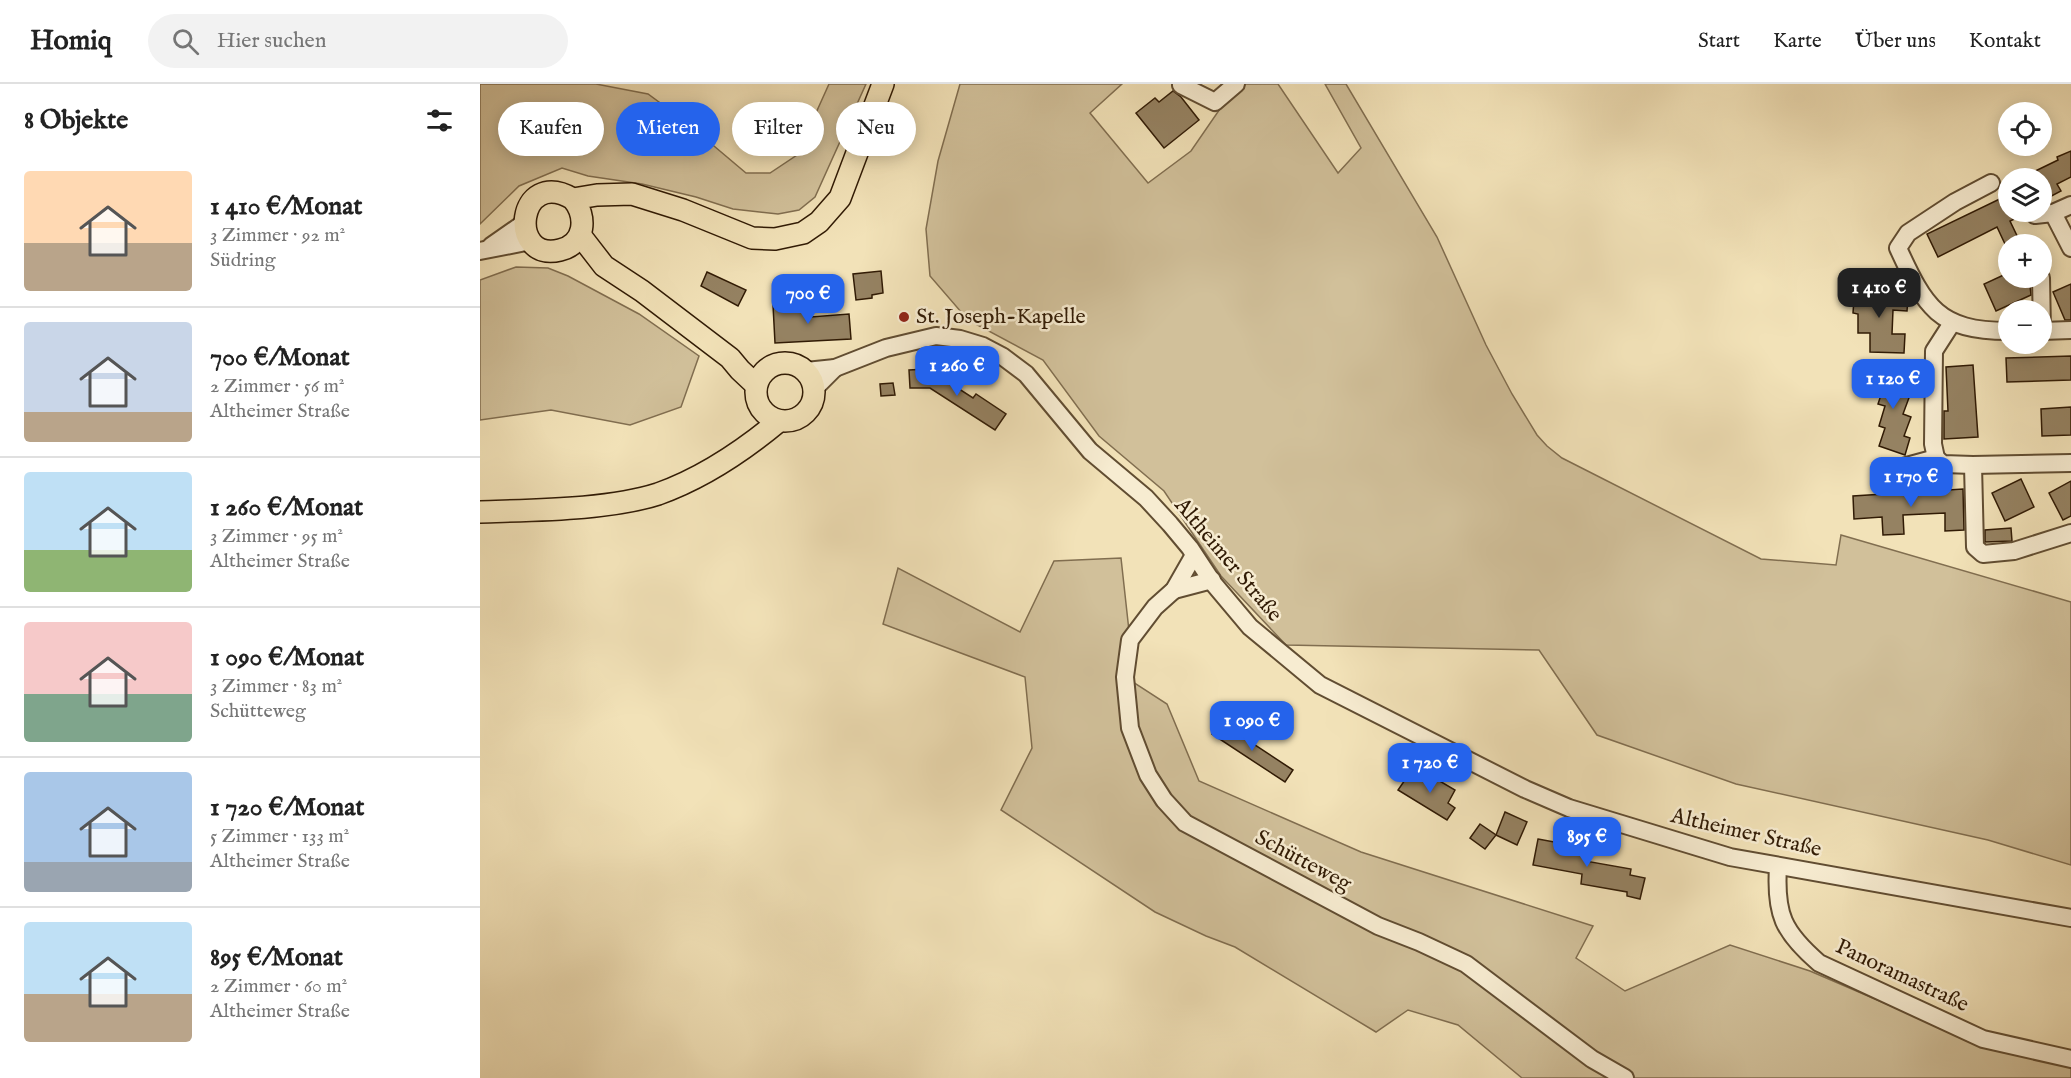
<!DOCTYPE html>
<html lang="de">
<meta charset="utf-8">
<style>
:root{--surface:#fff;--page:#f2f2f2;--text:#222;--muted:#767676;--line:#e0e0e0;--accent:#2563eb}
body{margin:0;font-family:"IM FELL English",serif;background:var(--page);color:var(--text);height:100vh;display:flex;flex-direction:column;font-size:22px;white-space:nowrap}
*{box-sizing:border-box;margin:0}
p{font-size:20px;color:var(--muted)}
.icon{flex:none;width:33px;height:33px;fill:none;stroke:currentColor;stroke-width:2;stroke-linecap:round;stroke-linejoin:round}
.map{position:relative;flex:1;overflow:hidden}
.drawer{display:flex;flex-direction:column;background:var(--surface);width:480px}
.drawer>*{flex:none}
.top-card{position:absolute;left:18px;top:18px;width:570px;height:54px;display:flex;gap:12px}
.fabs{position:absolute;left:1518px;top:18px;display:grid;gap:12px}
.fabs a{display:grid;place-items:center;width:54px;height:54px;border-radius:50%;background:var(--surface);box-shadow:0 3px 15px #0003;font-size:30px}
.price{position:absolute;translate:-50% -51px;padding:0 14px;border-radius:12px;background:var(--accent);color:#fff;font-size:20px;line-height:39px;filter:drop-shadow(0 2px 3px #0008)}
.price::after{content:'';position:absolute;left:50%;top:36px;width:18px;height:14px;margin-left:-9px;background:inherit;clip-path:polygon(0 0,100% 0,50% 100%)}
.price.selected{background:#222;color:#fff}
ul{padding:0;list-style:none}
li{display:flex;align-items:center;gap:18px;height:150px;padding:0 24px}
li+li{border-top:2px solid var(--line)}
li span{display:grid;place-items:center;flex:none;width:168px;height:120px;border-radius:6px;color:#555}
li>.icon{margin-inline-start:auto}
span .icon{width:72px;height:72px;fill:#fffc;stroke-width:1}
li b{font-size:26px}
h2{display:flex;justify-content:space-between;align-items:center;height:72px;padding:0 24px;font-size:26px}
.chip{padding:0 21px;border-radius:27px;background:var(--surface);box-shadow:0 3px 15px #0003;font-size:21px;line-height:54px}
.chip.selected{background:var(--accent);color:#fff}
header{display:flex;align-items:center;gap:36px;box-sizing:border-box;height:84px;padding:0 30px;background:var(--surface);border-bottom:2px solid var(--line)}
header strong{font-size:28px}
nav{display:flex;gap:33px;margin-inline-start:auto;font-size:21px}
.search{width:420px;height:54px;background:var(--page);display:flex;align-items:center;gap:15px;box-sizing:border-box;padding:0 21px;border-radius:33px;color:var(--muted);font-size:22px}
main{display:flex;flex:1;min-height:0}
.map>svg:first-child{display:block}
</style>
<header>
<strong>Homiq</strong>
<div class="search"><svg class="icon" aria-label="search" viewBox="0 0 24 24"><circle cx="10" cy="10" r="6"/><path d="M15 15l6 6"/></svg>Hier suchen</div>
<nav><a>Start</a><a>Karte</a><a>Über uns</a><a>Kontakt</a></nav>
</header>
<main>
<section class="drawer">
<h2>8 Objekte<svg class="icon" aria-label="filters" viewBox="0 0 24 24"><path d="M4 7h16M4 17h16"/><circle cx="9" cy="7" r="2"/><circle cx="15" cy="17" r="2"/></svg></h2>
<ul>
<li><span style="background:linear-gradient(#ffd9b3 60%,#b9a48a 0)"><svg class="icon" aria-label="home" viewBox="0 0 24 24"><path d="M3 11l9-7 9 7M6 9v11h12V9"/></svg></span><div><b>1 410 €/Monat</b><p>3 Zimmer · 92 m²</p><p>Südring</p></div></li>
<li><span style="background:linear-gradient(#c9d6e8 75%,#b9a48a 0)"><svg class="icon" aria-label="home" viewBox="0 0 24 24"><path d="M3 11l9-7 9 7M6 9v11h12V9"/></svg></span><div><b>700 €/Monat</b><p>2 Zimmer · 56 m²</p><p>Altheimer Straße</p></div></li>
<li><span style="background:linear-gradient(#bfe0f5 65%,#8fb573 0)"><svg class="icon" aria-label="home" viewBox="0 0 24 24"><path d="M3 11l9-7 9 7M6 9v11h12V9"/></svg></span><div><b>1 260 €/Monat</b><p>3 Zimmer · 95 m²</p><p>Altheimer Straße</p></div></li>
<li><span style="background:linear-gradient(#f6c9c9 60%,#7fa58c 0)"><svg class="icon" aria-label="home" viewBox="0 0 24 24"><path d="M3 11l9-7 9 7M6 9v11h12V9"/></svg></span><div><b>1 090 €/Monat</b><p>3 Zimmer · 83 m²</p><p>Schütteweg</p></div></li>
<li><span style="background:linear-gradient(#a9c7e8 75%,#9aa5b1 0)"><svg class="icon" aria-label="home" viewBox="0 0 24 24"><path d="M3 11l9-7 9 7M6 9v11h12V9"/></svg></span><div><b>1 720 €/Monat</b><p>5 Zimmer · 133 m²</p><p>Altheimer Straße</p></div></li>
<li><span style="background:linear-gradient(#bfe0f5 60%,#b9a48a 0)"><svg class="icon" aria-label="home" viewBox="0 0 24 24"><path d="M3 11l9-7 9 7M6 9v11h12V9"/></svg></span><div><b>895 €/Monat</b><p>2 Zimmer · 60 m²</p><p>Altheimer Straße</p></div></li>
</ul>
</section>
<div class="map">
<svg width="1591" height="994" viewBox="0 0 1591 994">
<rect width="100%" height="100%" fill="#f2e2b8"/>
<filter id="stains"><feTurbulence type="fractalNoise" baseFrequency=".00333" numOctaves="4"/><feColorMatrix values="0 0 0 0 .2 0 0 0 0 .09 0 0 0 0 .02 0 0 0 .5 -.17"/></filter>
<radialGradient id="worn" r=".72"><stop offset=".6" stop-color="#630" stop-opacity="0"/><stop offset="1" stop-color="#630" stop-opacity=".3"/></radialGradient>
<g fill="#d1c09a" stroke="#816e50" stroke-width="1.5">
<polygon points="0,0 116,0 168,10 202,35 266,89 290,89 317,71 349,0 386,0 335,113 319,126 298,130 253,125 216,113 162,100 108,92 82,84 39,102 0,140"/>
<polygon points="480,0 642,0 610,29 668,99 711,67 744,19 765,0 798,0 858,89 881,64 845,0 866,0 957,153 1006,261 1032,310 1057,351 1067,362 1082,374 1281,475 1356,481 1361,451 1591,518 1591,781 1508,756 1256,700 1117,651 1059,566 806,561 741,492 684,407 619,352 563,276 488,236 450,192 446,145 458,77"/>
<polygon points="36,183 68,184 88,192 159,230 219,272 201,323 150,341 71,326 0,336 0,196"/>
<polygon points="641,474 650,556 645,593 687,620 719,697 881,768 1113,842 1096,874 1145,907 1250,861 1330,887 1504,962 1591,982 1591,994 1042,994 978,941 928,926 896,948 755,863 726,852 675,828 521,726 552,664 545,593 403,540 418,484 540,548 574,477"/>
</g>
<g fill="#958262" stroke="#311b05" stroke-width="1.5">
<polygon points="693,7 701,13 719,36 684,64 656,29 675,14 679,18"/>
<polygon points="1591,67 1591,93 1577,100 1581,107 1562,117 1562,94 1541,94 1578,76 1577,73"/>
<polygon points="1528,111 1528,128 1543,128 1543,131 1530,137 1541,160 1525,160 1517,143 1458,173 1447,150"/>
<polygon points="401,187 403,209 392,211 392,214 376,216 373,190"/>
<polygon points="227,188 266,206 258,222 221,202"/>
<polygon points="1528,189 1528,194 1549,194 1551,211 1516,227 1504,200"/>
<polygon points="1591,200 1591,236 1585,236 1573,208"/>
<polygon points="1375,202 1403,204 1402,214 1428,215 1427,227 1413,226 1412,250 1425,250 1424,269 1390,268 1390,249 1378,249 1378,230 1373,229"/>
<polygon points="331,218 331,233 369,230 371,255 295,259 293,221"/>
<polygon points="1591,272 1591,296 1527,298 1526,274"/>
<polygon points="1400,281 1426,290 1420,308 1430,311 1423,330 1431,333 1424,352 1430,354 1425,371 1399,362 1405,344 1399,342 1405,322 1398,320 1404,302 1394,299"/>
<polygon points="1493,281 1498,353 1464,355 1464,327 1468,327 1466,283"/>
<polygon points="448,285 493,314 496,310 526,330 515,346 450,304 430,304 429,286"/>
<polygon points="413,299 415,311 401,312 400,300"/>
<polygon points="1591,323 1591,351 1562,352 1561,325"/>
<polygon points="1541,395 1554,423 1525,437 1512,409"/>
<polygon points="1591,397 1591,432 1583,436 1569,409"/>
<polygon points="1483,405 1484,446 1465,447 1465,429 1423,431 1424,450 1403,451 1402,433 1374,435 1373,412"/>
<polygon points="1531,444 1532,457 1505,458 1505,446"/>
<polygon points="740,638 813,686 805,698 732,650"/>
<polygon points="941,686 975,706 968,719 975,724 967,736 918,706 927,693 934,697"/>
<polygon points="1025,728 1047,738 1037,761 1016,751"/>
<polygon points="1000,740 1016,751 1005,765 990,754"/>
<polygon points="1058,755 1107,764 1105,777 1151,785 1150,791 1165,794 1160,815 1147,812 1147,808 1101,800 1102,790 1053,781"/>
</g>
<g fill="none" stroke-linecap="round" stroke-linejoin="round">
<defs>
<g id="minor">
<polyline points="701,1 735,18 756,0"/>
<path d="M1511,99L1475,118L1428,149L1418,164C1445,223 1458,247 1528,247"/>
<polyline points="1553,128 1555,131 1573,129 1591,121"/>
<polyline points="1573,129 1591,164"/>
<polyline points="11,162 44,139"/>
<polyline points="0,167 51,157"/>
<polyline points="1561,194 1562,247"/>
<polyline points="1562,247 1591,246"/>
<polyline points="326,287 355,284 406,264 456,252 480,255 503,262 522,272 546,290 610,367 666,414 690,440 710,464 733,499 770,543 840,601 1045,705 1089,724 1250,773 1591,834"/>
<polyline points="334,305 355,284"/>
<polyline points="1456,374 1453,360 1454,267 1472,239"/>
<polyline points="1493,381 1495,463 1503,470 1534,467 1591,449"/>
<polyline points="1412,386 1456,374 1463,380 1493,381 1591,379"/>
<polyline points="714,471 694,506 675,523 650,556 645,593 650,644 668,691 684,716 705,739 898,842 939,858 986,880 1112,975 1145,994"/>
<polyline points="694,506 732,496"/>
<path d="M1298,783C1295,830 1303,848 1339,879L1503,955L1591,975"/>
</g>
<g id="major">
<path d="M93,115C107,132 106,160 80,166C27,179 37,82 93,115L117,111L152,110L203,126L272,154L295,155L323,149L339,138L360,114L403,0"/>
<polyline points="100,151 124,182 162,207 250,274 260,286 276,301"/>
<circle cx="305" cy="308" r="29"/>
<path d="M0,428C52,426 129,426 178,410C223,394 263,367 299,337"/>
</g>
</defs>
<use href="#minor" stroke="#614d32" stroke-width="20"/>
<use href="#major" stroke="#311b05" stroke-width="24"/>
<use href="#minor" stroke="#f7ecd1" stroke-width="16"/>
<use href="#major" stroke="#f2e2b8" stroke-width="21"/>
</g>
<circle fill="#8f2418" stroke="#f7ecd1" stroke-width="2" cx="424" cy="233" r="6"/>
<g text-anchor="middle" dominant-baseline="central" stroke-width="5" stroke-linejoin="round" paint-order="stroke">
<g font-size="22" fill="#311b05" stroke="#f7ecd1" text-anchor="start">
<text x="436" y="233">St. Joseph-Kapelle</text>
</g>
<g font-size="22" fill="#311b05" stroke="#f7ecd1">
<text transform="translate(748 476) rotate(50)">Altheimer Straße</text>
<text transform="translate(1266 749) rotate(13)">Altheimer Straße</text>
<text transform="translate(823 777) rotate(28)">Schütteweg</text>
<text transform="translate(1422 892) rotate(25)">Panoramastraße</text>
</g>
</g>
<rect width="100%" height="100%" filter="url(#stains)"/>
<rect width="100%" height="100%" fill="url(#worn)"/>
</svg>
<div class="fabs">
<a><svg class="icon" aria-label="locate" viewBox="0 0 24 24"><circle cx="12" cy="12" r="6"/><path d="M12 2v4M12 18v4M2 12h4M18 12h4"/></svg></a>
<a><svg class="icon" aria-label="layers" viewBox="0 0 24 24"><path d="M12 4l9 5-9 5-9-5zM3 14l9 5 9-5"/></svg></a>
<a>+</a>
<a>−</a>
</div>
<b class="price selected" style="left:1399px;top:235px">1 410 €</b>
<b class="price" style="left:328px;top:241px">700 €</b>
<b class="price" style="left:477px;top:313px">1 260 €</b>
<b class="price" style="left:1413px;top:326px">1 120 €</b>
<b class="price" style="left:1431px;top:424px">1 170 €</b>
<b class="price" style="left:772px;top:668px">1 090 €</b>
<b class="price" style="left:950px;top:710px">1 720 €</b>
<b class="price" style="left:1107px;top:784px">895 €</b>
<div class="top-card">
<a class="chip">Kaufen</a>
<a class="chip selected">Mieten</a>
<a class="chip">Filter</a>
<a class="chip">Neu</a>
</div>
</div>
</main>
